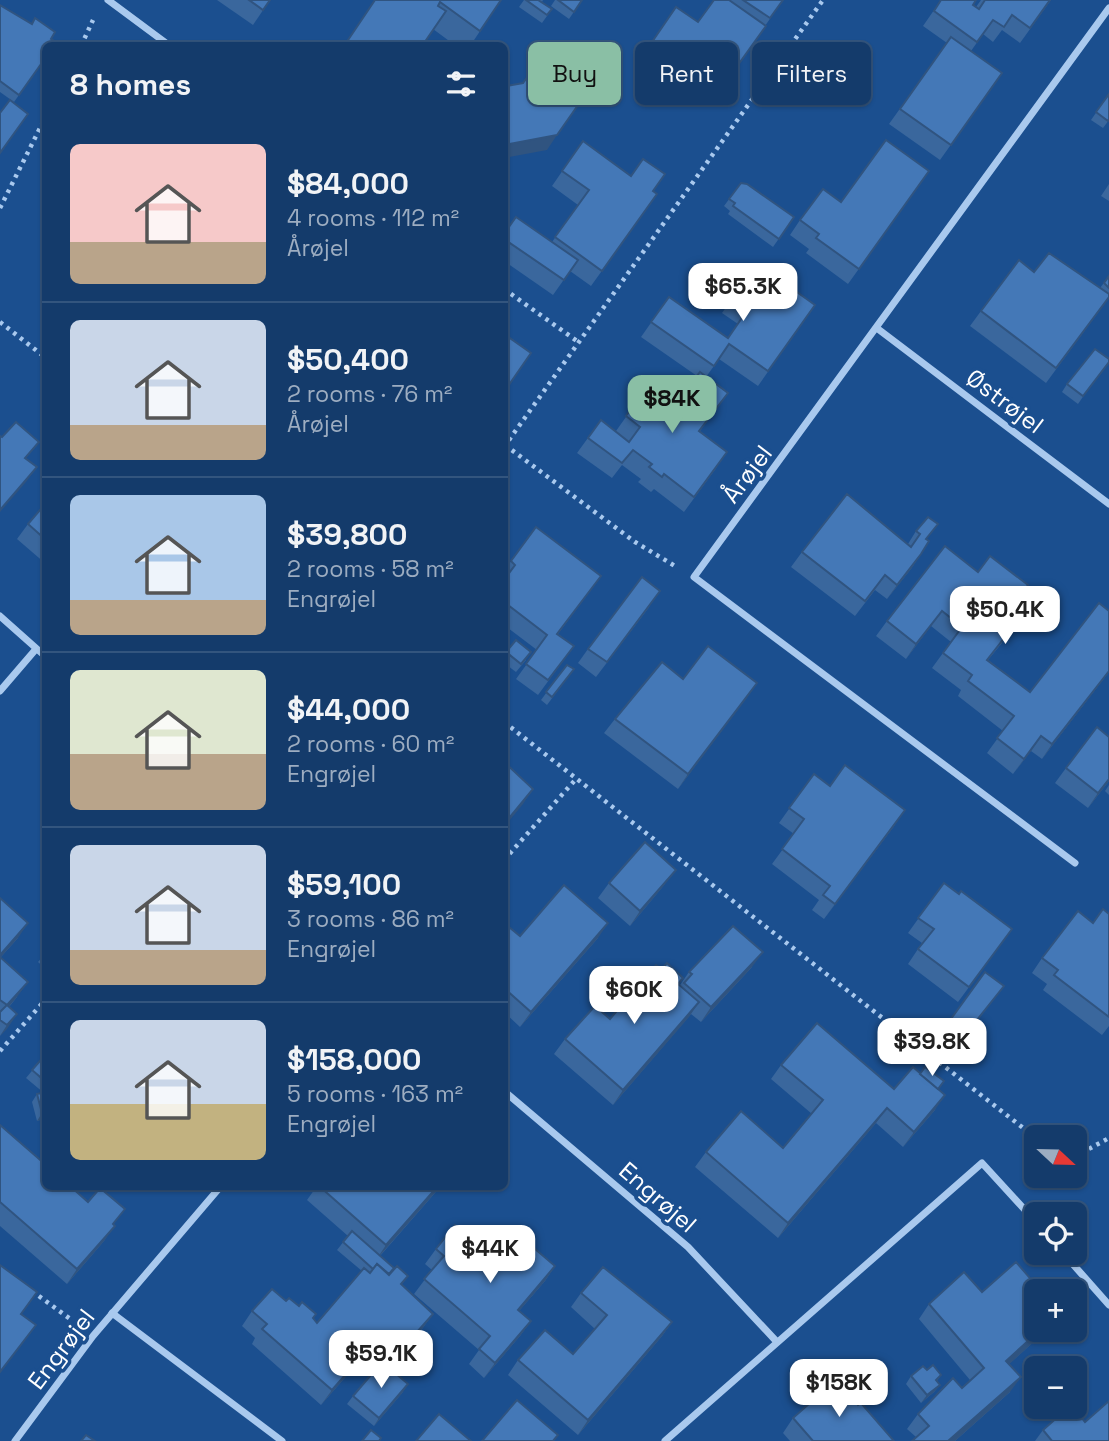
<!DOCTYPE html>
<meta charset="utf-8">
<style>
:root{--surface:#143b6b;--page:#1d4271;--text:#f1f3f6;--muted:#9dadc1;--line:#33557e;--accent:#8abfa5}
body{margin:0;font-family:"Space Grotesk",sans-serif;background:var(--page);color:var(--text);height:100vh;display:flex;flex-direction:column;font-size:26px;white-space:nowrap}
*{box-sizing:border-box;margin:0}
p{font-size:23px;color:var(--muted)}
.icon{flex:none;width:38px;height:38px;fill:none;stroke:currentColor;stroke-width:2;stroke-linecap:round;stroke-linejoin:round}
.map{position:relative;flex:1;overflow:hidden}
.sheet{position:absolute;left:42px;top:42px;width:466px;height:1148px;display:flex;flex-direction:column;background:var(--surface);border-radius:10px;box-shadow:0 2px 5px #0004,0 0 0 2px var(--line)}
.sheet>*{flex:none}
.guide{position:absolute;left:528px;top:42px;width:474px;height:63px;display:flex;gap:14px}
.needle{width:46px;rotate:112deg}
.tools{position:absolute;left:1024px;top:1125px;display:grid;gap:14px}
.tools a{display:grid;place-items:center;width:63px;height:63px;border-radius:10px;background:var(--surface);box-shadow:0 2px 5px #0004,0 0 0 2px var(--line);font-size:35px}
.price{position:absolute;translate:-50% -60px;padding:0 16px;border-radius:14px;background:#fff;color:#222;font-size:23px;line-height:46px;filter:drop-shadow(0 2px 4px #0008)}
.price::after{content:'';position:absolute;left:50%;top:42px;width:21px;height:16px;margin-left:-10px;background:inherit;clip-path:polygon(0 0,100% 0,50% 100%)}
.price.current{background:var(--accent);color:#111}
ul{padding:0;list-style:none}
li{display:flex;align-items:center;gap:21px;height:175px;padding:0 28px}
li+li{border-top:2px solid var(--line)}
li span{display:grid;place-items:center;flex:none;width:196px;height:140px;border-radius:10px;color:#555}
li>.icon{margin-inline-start:auto}
span .icon{width:84px;height:84px;fill:#fffc;stroke-width:1}
li b{font-size:30px}
h2{display:flex;justify-content:space-between;align-items:center;height:84px;padding:0 28px;font-size:30px}
.pill{padding:0 24px;border-radius:10px;background:var(--surface);box-shadow:0 2px 5px #0004,0 0 0 2px var(--line);font-size:24px;line-height:63px}
.pill.current{background:var(--accent);color:#111}
.map>svg:first-child{display:block}
</style>
<div class="map">
<svg width="1109" height="1441" viewBox="0 0 1109 1441">
<rect width="100%" height="100%" fill="#1b4f8f"/>
<g fill="none" stroke-linecap="round" stroke-linejoin="round">
<g stroke="#a9c9ee" stroke-width="4.5" stroke-dasharray="3.5 5" stroke-linecap="butt">
<polyline points="81,46 93,20"/>
<polyline points="0,208 46,116"/>
<polyline points="504,289 577,341"/>
<polyline points="0,322 46,358"/>
<polyline points="505,445 635,542 675,566"/>
<polyline points="504,447 823,0"/>
<polyline points="504,722 1036,1138"/>
<polyline points="504,860 576,779"/>
<polyline points="0,1051 46,999"/>
<polyline points="1074,1157 1109,1138"/>
<polyline points="1035,1188 1050,1176"/>
<polyline points="32,1291 73,1321"/>
</g>
<g stroke="#a9c9ee" stroke-width="7">
<polyline points="108,0 170,46"/>
<polyline points="878,329 1109,504"/>
<polyline points="0,616 46,657"/>
<polyline points="0,691 36,649"/>
<polyline points="1075,863 694,577 1109,8"/>
<polyline points="504,1091 688,1247 777,1342"/>
<polyline points="1063,1253 1109,1305"/>
<polyline points="112,1313 282,1441"/>
<polyline points="15,1441 93,1336 221,1186"/>
<polyline points="665,1441 982,1163 1036,1222"/>
</g>
</g>
<g fill="#3a679d">
<polygon points="217,0 270,0 253,25"/>
<polygon points="375,0 501,0 470,46 456,46 433,29"/>
<polygon points="524,0 543,0 542,2 552,9 542,23 519,7"/>
<polygon points="555,0 582,0 569,19 551,6"/>
<polygon points="714,0 783,0 710,105 642,56 676,7 698,22"/>
<polygon points="941,0 973,5 976,7 981,0 1051,0 1020,43 1002,30 993,42 983,34 971,51 1002,73 940,160 889,124 947,43 923,26"/>
<polygon points="0,5 51,39 46,57 14,102 0,92"/>
<polygon points="1109,94 1109,120 1103,128 1091,120"/>
<polygon points="583,141 657,194 591,286 570,271 553,295 504,261 504,234 552,242 578,205 552,186"/>
<polygon points="929,171 848,284 806,253 809,249 790,235 800,220 841,202"/>
<polygon points="741,183 794,217 773,247 728,214 730,211 724,206"/>
<polygon points="1109,184 1109,201 1101,196"/>
<polygon points="751,271 768,283 815,305 758,386 719,359 706,377 728,393 700,431 717,467 684,512 654,489 651,492 638,482 641,479 622,465 612,478 577,453 601,420 629,442 616,431 643,393 672,409 697,376 641,337 669,297 728,338 738,324 722,313"/>
<polygon points="1034,272 1100,288 1109,276 1109,299 1108,299 1046,383 970,326 981,311"/>
<polygon points="1109,359 1078,404 1062,392 1067,384"/>
<polygon points="46,503 46,564 17,539 28,524"/>
<polygon points="536,527 601,576 558,634 574,646 538,695 516,679 537,650 504,625 504,571"/>
<polygon points="916,531 927,539 921,554 911,569 887,599 875,590 855,616 791,567 802,552 908,544"/>
<polygon points="978,572 1018,600 1003,620 1002,643 988,660 1030,692 1109,672 1042,759 1031,751 1013,774 987,753 1003,731 958,696 961,690 932,668 951,642 931,626 906,659 876,636 887,621"/>
<polygon points="650,606 596,677 578,663 588,649"/>
<polygon points="516,640 526,660 516,672 504,663 504,655"/>
<polygon points="567,665 574,669 547,705 541,700"/>
<polygon points="683,679 757,683 678,789 604,733 615,719"/>
<polygon points="1066,768 1109,781 1088,808 1055,783"/>
<polygon points="814,774 830,786 895,825 824,919 812,910 819,900 772,864 794,834 779,823"/>
<polygon points="1109,785 1109,795 1105,791"/>
<polygon points="609,883 665,884 630,926 598,898"/>
<polygon points="944,883 1012,929 958,1002 908,964 922,943 908,933"/>
<polygon points="0,898 18,938 0,958 17,997 9,1007 17,1014 0,1036"/>
<polygon points="1109,914 1109,1026 1102,1035 1043,990 1047,984 1032,973 1042,958 1093,923"/>
<polygon points="504,923 520,936 598,938 520,1027 504,1012"/>
<polygon points="46,953 46,969 38,962"/>
<polygon points="752,967 701,1022 691,1014 613,1105 554,1054 565,1039 610,1019 679,984 680,985 689,972"/>
<polygon points="985,972 1004,986 960,1043 943,1030"/>
<polygon points="46,1054 46,1118 37,1121 32,1102 37,1094 44,1093 26,1078"/>
<polygon points="781,1065 894,1089 920,1074 938,1089 935,1110 903,1147 876,1123 778,1238 695,1167 706,1152 783,1148 812,1114 771,1079"/>
<polygon points="0,1125 114,1225 104,1241 67,1284 0,1226"/>
<polygon points="317,1186 441,1186 380,1256 394,1268 408,1276 401,1285 433,1314 422,1329 391,1365 371,1348 321,1405 252,1344 255,1338 242,1326 252,1311 286,1301 313,1318 317,1323 362,1271 337,1250 348,1236 307,1200"/>
<polygon points="436,1249 555,1266 545,1281 519,1311 531,1321 520,1336 484,1378 469,1364 479,1350 414,1294 432,1270 425,1264"/>
<polygon points="982,1292 1036,1330 1047,1330 1009,1364 1010,1392 955,1441 912,1441 916,1437 907,1429 918,1414 962,1388 970,1380 919,1319 929,1304"/>
<polygon points="581,1293 672,1322 662,1336 578,1435 508,1375 518,1360 573,1354 595,1329 571,1307"/>
<polygon points="927,1370 941,1375 937,1381 940,1385 934,1392 921,1403 906,1384 911,1376"/>
<polygon points="403,1392 374,1426 347,1404 353,1396"/>
<polygon points="858,1405 894,1441 790,1441 783,1433 793,1418"/>
<polygon points="1085,1422 1109,1441 1035,1441 1043,1430"/>
</g>
<g fill="#305480">
<polygon points="557,135 547,150 504,158 504,145"/>
<polygon points="37,467 26,482 0,512 0,510"/>
<polygon points="921,554 911,569 887,599 897,585"/>
<polygon points="942,611 931,626 906,659 916,644"/>
<polygon points="1109,671 1109,672 1042,759 1052,744"/>
<polygon points="757,683 747,698 678,789 688,774"/>
<polygon points="1041,736 1031,751 1013,774 1024,759"/>
<polygon points="1109,779 1109,781 1088,808 1098,793"/>
<polygon points="533,789 523,804 504,827 505,823"/>
<polygon points="905,810 895,825 824,919 835,904"/>
<polygon points="676,870 665,884 630,926 640,911"/>
<polygon points="28,923 18,938 0,958 0,955"/>
<polygon points="608,923 598,938 520,1027 531,1012"/>
<polygon points="763,952 752,967 701,1022 711,1007"/>
<polygon points="28,982 17,997 0,1017 7,1005"/>
<polygon points="699,1002 689,1017 613,1105 623,1090"/>
<polygon points="17,1014 7,1029 0,1036 7,1025"/>
<polygon points="945,1095 935,1110 903,1147 914,1132"/>
<polygon points="887,1108 876,1123 778,1238 788,1223"/>
<polygon points="46,1112 46,1118 37,1121 42,1113"/>
<polygon points="438,1186 441,1186 376,1260 386,1245"/>
<polygon points="115,1226 104,1241 67,1284 77,1269"/>
<polygon points="555,1266 545,1281 507,1325 518,1310"/>
<polygon points="433,1314 422,1329 391,1365 401,1350"/>
<polygon points="531,1321 520,1336 484,1378 495,1363"/>
<polygon points="672,1322 662,1336 578,1435 588,1420"/>
<polygon points="1040,1330 1047,1330 996,1376 1006,1361"/>
<polygon points="382,1333 371,1348 321,1405 332,1390"/>
<polygon points="1021,1377 1010,1392 955,1441 948,1441"/>
<polygon points="408,1384 403,1392 374,1426 379,1418"/>
<polygon points="940,1385 934,1392 921,1403 927,1395"/>
</g>
<g fill="#4478b7" stroke="#305480" stroke-width="2">
<polygon points="249,0 270,0 263,10"/>
<polygon points="375,0 501,0 480,31 440,2 438,6 446,11 422,46 344,46"/>
<polygon points="526,0 538,0 552,9 547,15"/>
<polygon points="558,0 582,0 574,12"/>
<polygon points="714,0 729,0 766,26 720,90 652,42 676,7 698,22"/>
<polygon points="743,0 783,0 770,18"/>
<polygon points="941,0 976,0 973,5 979,9 985,0 1050,0 1030,28 1012,15 1004,27 993,20 977,42 934,11"/>
<polygon points="0,5 32,24 35,18 55,32 51,39 56,42 53,46 46,46 46,57 19,95 0,81"/>
<polygon points="951,37 1002,73 951,145 900,109"/>
<polygon points="550,45 597,78 557,135 504,145 504,85 506,86 523,83"/>
<polygon points="1109,94 1109,119 1108,121 1096,112"/>
<polygon points="10,100 28,114 0,153 0,113"/>
<polygon points="886,140 929,171 859,269 816,238 819,234 800,220 823,189 841,202"/>
<polygon points="583,141 631,176 643,159 665,174 653,191 657,194 602,271 555,237 589,190 562,171"/>
<polygon points="741,183 747,184 794,217 779,239 733,206 735,203 729,199"/>
<polygon points="516,217 578,260 564,280 504,239 504,234"/>
<polygon points="1049,253 1109,294 1109,297 1056,368 981,311 1019,260 1034,272"/>
<polygon points="751,271 768,283 773,275 815,305 768,371 729,344 714,366 651,322 669,297 728,338 748,309 733,298"/>
<polygon points="1109,276 1109,288 1104,283"/>
<polygon points="504,334 531,353 504,392"/>
<polygon points="1095,349 1109,359 1109,362 1083,396 1067,384"/>
<polygon points="700,372 728,393 699,431 727,452 694,497 664,474 662,477 649,467 652,464 633,450 622,463 588,438 601,420 629,442 640,427 626,416 643,393 672,409"/>
<polygon points="16,422 39,442 25,458 37,467 0,510 0,436 2,437"/>
<polygon points="847,494 911,547 920,534 916,531 928,517 938,524 926,539 929,541 921,554 897,585 885,575 865,601 802,552"/>
<polygon points="46,503 46,540 28,524"/>
<polygon points="536,527 601,576 557,634 574,646 548,680 526,664 547,635 504,602 504,580 515,565 511,561"/>
<polygon points="945,546 978,572 990,556 1028,585 1002,620 1012,628 987,660 1030,692 1099,603 1109,611 1109,671 1052,744 1041,736 1024,759 997,738 1014,716 968,681 972,675 943,653 962,627 942,611 916,644 887,621"/>
<polygon points="642,577 660,591 607,662 588,649"/>
<polygon points="516,640 531,652 521,664 506,652"/>
<polygon points="708,646 757,683 688,774 615,719 662,662 683,679"/>
<polygon points="567,665 574,669 552,697 546,692"/>
<polygon points="1097,727 1109,737 1109,779 1098,793 1066,768"/>
<polygon points="504,762 533,789 505,823 504,822"/>
<polygon points="845,765 905,810 835,904 823,895 830,886 782,849 804,819 789,808 814,774 830,786"/>
<polygon points="645,842 676,870 640,911 609,883"/>
<polygon points="944,883 959,894 961,891 1012,929 969,987 918,949 934,929 918,918"/>
<polygon points="564,885 608,923 531,1012 504,988 504,923 520,936"/>
<polygon points="0,898 28,923 0,955"/>
<polygon points="1103,909 1109,914 1109,1017 1054,975 1058,970 1042,958 1078,911 1093,923"/>
<polygon points="733,926 763,952 711,1007 684,983 692,974 689,972"/>
<polygon points="0,957 28,982 7,1005 17,1014 7,1025 0,1020 0,1012 7,1005 0,1000"/>
<polygon points="667,963 683,978 678,984 699,1002 623,1090 565,1039 595,1006 610,1019 656,965 662,969"/>
<polygon points="985,972 1004,986 965,1035 948,1023"/>
<polygon points="817,1023 894,1089 913,1067 945,1095 914,1132 887,1108 788,1223 706,1152 741,1111 783,1148 823,1100 781,1065"/>
<polygon points="46,1054 46,1082 32,1070"/>
<polygon points="925,1067 944,1081 938,1089 920,1074"/>
<polygon points="46,1092 46,1112 42,1113 37,1094"/>
<polygon points="0,1125 46,1165 46,1186 70,1186 88,1202 100,1188 125,1209 113,1224 115,1226 77,1269 0,1202"/>
<polygon points="319,1186 438,1186 386,1245"/>
<polygon points="455,1225 492,1256 514,1231 555,1266 518,1310 531,1321 495,1363 479,1349 490,1336 424,1279 444,1256 436,1249"/>
<polygon points="352,1231 394,1268 389,1274 377,1264 373,1269 343,1242"/>
<polygon points="1016,1262 1042,1292 1036,1292 1036,1330 1040,1330 1006,1361 1021,1377 948,1441 912,1441 929,1426 918,1414 953,1378 962,1388 984,1368 929,1304 964,1272 982,1292"/>
<polygon points="377,1264 389,1275 397,1266 408,1276 401,1284 433,1314 401,1350 382,1333 332,1390 262,1329 267,1324 252,1311 272,1289 286,1301 289,1298 299,1306 302,1302 316,1314 313,1318 317,1323 364,1268 370,1273"/>
<polygon points="0,1265 37,1292 21,1314 36,1325 0,1372"/>
<polygon points="603,1267 672,1322 588,1420 518,1360 545,1330 573,1354 607,1315 581,1293"/>
<polygon points="382,1362 408,1384 379,1418 353,1396"/>
<polygon points="933,1365 941,1375 936,1380 940,1385 927,1395 911,1376 923,1366 927,1370"/>
<polygon points="836,1380 858,1405 861,1403 894,1441 813,1441 793,1418"/>
<polygon points="517,1400 558,1435 553,1441 482,1441"/>
<polygon points="1109,1401 1109,1441 1052,1441 1043,1430 1069,1407 1073,1407 1085,1422"/>
<polygon points="439,1414 471,1441 416,1441"/>
<polygon points="371,1430 381,1438 379,1441 362,1441"/>
<polygon points="86,1435 95,1441 81,1441"/>
</g>
<g text-anchor="middle" dominant-baseline="central" stroke-width="7" stroke-linejoin="round" paint-order="stroke">
<g font-size="24" fill="#fff" stroke="#1b4f8f">
<text transform="translate(1005 401) rotate(37)">Østrøjel</text>
<text transform="translate(747 474) rotate(-53)">Årøjel</text>
<text transform="translate(658 1197) rotate(41)">Engrøjel</text>
<text transform="translate(61 1349) rotate(-53)">Engrøjel</text>
</g>
</g>
</svg>
<div class="tools">
<a><svg class="needle" viewBox="-14 -14 28 28"><path d="M0-13l5 13h-10z" fill="#e53935"/><path d="M0 13l5-13h-10z" fill="#9dadc1"/></svg></a>
<a><svg class="icon" aria-label="locate" viewBox="0 0 24 24"><circle cx="12" cy="12" r="6"/><path d="M12 2v4M12 18v4M2 12h4M18 12h4"/></svg></a>
<a>+</a>
<a>−</a>
</div>
<b class="price" style="left:743px;top:323px">$65.3K</b>
<b class="price current" style="left:672px;top:435px">$84K</b>
<b class="price" style="left:1005px;top:646px">$50.4K</b>
<b class="price" style="left:634px;top:1026px">$60K</b>
<b class="price" style="left:932px;top:1078px">$39.8K</b>
<b class="price" style="left:490px;top:1285px">$44K</b>
<b class="price" style="left:381px;top:1390px">$59.1K</b>
<b class="price" style="left:839px;top:1419px">$158K</b>
<div class="guide">
<a class="pill current">Buy</a>
<a class="pill">Rent</a>
<a class="pill">Filters</a>
</div>
<section class="sheet">
<h2>8 homes<svg class="icon" aria-label="filters" viewBox="0 0 24 24"><path d="M4 7h16M4 17h16"/><circle cx="9" cy="7" r="2"/><circle cx="15" cy="17" r="2"/></svg></h2>
<ul>
<li><span style="background:linear-gradient(#f6c9c9 70%,#b9a48a 0)"><svg class="icon" aria-label="home" viewBox="0 0 24 24"><path d="M3 11l9-7 9 7M6 9v11h12V9"/></svg></span><div><b>$84,000</b><p>4 rooms · 112 m²</p><p>Årøjel</p></div></li>
<li><span style="background:linear-gradient(#c9d6e8 75%,#b9a48a 0)"><svg class="icon" aria-label="home" viewBox="0 0 24 24"><path d="M3 11l9-7 9 7M6 9v11h12V9"/></svg></span><div><b>$50,400</b><p>2 rooms · 76 m²</p><p>Årøjel</p></div></li>
<li><span style="background:linear-gradient(#a9c7e8 75%,#b9a48a 0)"><svg class="icon" aria-label="home" viewBox="0 0 24 24"><path d="M3 11l9-7 9 7M6 9v11h12V9"/></svg></span><div><b>$39,800</b><p>2 rooms · 58 m²</p><p>Engrøjel</p></div></li>
<li><span style="background:linear-gradient(#dfe7d0 60%,#b9a48a 0)"><svg class="icon" aria-label="home" viewBox="0 0 24 24"><path d="M3 11l9-7 9 7M6 9v11h12V9"/></svg></span><div><b>$44,000</b><p>2 rooms · 60 m²</p><p>Engrøjel</p></div></li>
<li><span style="background:linear-gradient(#c9d6e8 75%,#b9a48a 0)"><svg class="icon" aria-label="home" viewBox="0 0 24 24"><path d="M3 11l9-7 9 7M6 9v11h12V9"/></svg></span><div><b>$59,100</b><p>3 rooms · 86 m²</p><p>Engrøjel</p></div></li>
<li><span style="background:linear-gradient(#c9d6e8 60%,#c2b280 0)"><svg class="icon" aria-label="home" viewBox="0 0 24 24"><path d="M3 11l9-7 9 7M6 9v11h12V9"/></svg></span><div><b>$158,000</b><p>5 rooms · 163 m²</p><p>Engrøjel</p></div></li>
</ul>
</section>
</div>
